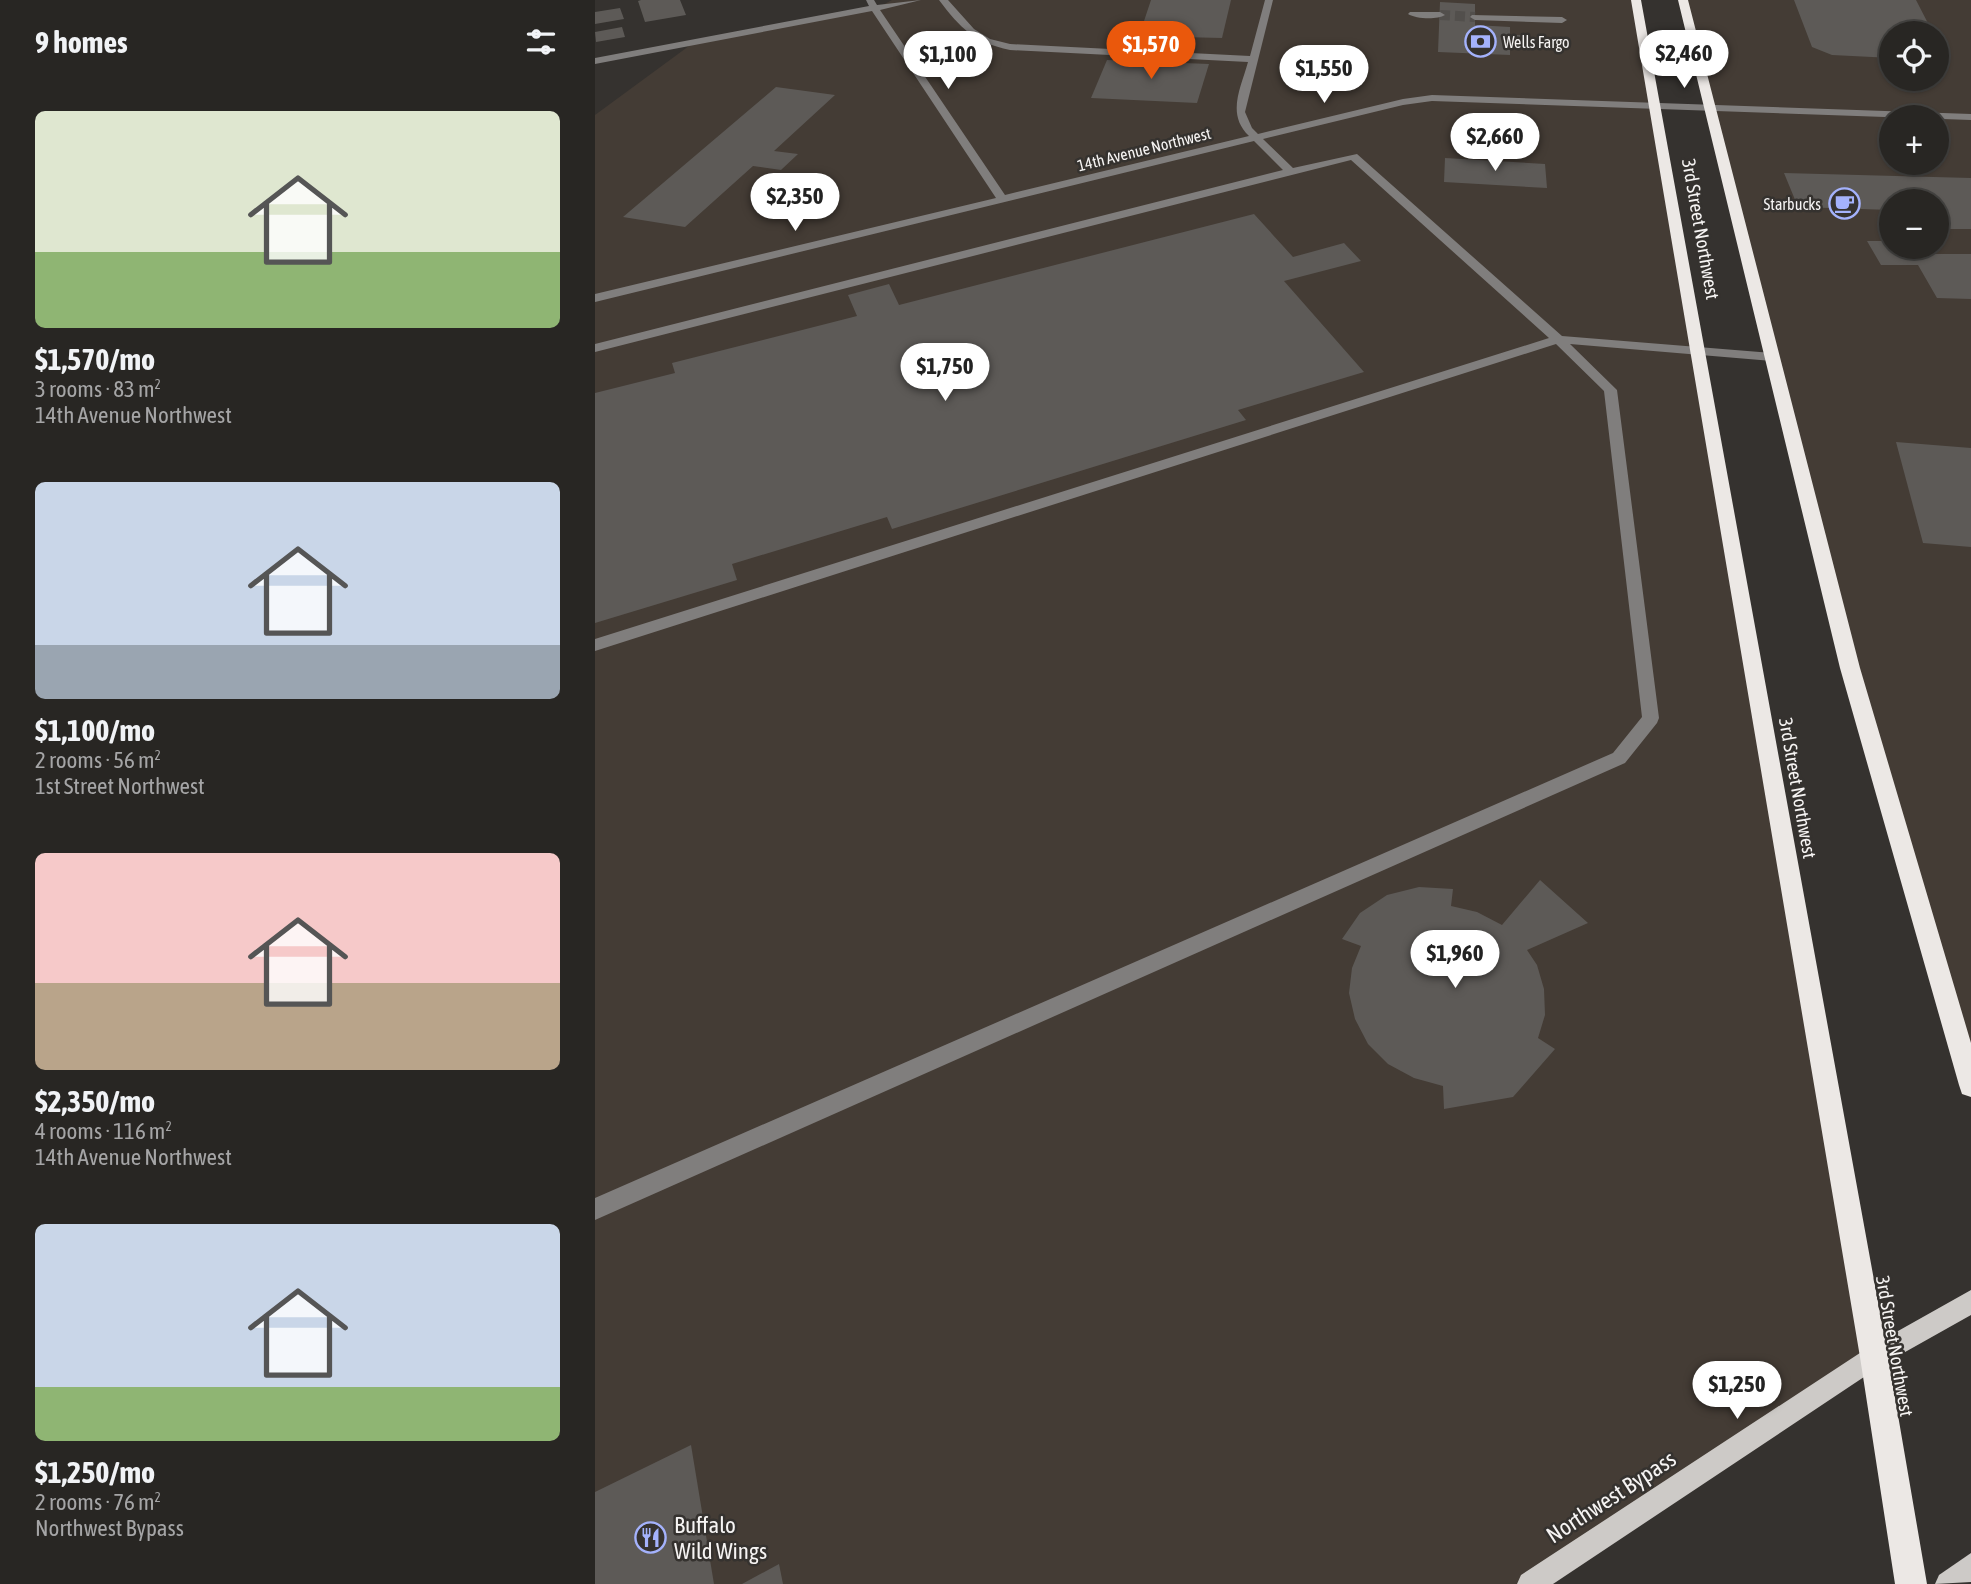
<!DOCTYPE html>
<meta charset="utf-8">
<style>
:root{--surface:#282623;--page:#302e2b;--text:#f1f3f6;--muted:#a5a5a6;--line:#444341;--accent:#ea580c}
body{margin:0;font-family:"Asap Condensed",sans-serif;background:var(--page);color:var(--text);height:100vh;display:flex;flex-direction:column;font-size:26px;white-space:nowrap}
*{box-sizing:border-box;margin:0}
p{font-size:23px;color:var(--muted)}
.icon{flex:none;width:38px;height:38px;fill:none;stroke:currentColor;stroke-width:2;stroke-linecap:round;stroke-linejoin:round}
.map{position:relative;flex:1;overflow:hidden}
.panel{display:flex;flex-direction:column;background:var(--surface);width:595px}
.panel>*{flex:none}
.controls{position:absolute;left:1284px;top:21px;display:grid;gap:14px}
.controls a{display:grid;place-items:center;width:70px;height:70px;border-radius:50%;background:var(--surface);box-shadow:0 2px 5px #0004,0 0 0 2px var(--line);font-size:35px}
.price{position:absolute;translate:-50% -60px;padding:0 16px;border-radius:24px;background:#fff;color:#222;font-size:23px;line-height:46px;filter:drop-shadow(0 2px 4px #0008)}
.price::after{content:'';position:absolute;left:50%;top:42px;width:21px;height:16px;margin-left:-10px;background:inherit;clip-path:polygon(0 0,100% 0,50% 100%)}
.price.on{background:var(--accent);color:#fff}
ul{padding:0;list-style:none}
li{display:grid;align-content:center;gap:14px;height:371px;padding:0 35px}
li span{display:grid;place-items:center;height:217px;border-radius:10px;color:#555}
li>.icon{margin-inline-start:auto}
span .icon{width:126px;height:126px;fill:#fffc;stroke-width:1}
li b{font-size:30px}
h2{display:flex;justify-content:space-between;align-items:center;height:84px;padding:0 35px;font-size:30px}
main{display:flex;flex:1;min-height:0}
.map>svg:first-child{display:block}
</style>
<main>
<section class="panel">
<h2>9 homes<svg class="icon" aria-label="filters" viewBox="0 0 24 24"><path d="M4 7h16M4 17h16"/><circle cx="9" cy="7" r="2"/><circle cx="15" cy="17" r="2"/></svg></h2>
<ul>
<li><span style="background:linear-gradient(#dfe7d0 65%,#8fb573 0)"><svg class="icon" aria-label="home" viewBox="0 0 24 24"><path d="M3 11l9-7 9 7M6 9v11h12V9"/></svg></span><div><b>$1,570/mo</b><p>3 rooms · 83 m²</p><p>14th Avenue Northwest</p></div></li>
<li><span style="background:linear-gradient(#c9d6e8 75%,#9aa5b1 0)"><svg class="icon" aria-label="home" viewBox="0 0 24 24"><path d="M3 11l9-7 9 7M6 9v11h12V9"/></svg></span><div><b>$1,100/mo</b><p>2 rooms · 56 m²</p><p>1st Street Northwest</p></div></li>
<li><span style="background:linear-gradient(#f6c9c9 60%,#b9a48a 0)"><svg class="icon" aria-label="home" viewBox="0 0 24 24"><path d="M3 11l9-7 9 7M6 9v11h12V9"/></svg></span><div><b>$2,350/mo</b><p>4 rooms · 116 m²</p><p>14th Avenue Northwest</p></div></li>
<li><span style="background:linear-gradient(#c9d6e8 75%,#8fb573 0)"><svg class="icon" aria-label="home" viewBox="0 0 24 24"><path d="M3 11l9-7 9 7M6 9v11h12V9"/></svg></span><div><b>$1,250/mo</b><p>2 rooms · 76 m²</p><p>Northwest Bypass</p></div></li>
</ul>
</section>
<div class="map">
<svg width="1376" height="1584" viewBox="0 0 1376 1584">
<rect width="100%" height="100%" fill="#35322f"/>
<g fill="#443c35" fill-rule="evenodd">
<polygon points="297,0 1041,0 1279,1357 935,1584 0,1584 0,115 98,43 280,9"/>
<path d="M1088,0H1376V1076L1177,357ZM1297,33H1342V79H1297ZM1297,117H1342V163H1297ZM1297,201H1342V247H1297Z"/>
</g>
<g fill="#5d5a57">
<polygon points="46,0 85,0 91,15 50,22 43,1"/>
<polygon points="556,0 636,0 627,38 544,36"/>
<polygon points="1199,0 1321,0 1338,33 1297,33 1297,58 1237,55 1217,47"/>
<polygon points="845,2 880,4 880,25 915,27 915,35 927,35 928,49 915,48 915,55 843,52"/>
<polygon points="25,8 29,19 0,24 0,12"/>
<polygon points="27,27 30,37 1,42 0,32"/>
<polygon points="512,60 614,64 602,103 496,98"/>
<polygon points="181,87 240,95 179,151 203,154 186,170 158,166 90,227 28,217"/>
<polygon points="850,158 950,164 952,188 849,182"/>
<polygon points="1189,173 1376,178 1376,229 1342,229 1342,201 1297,201 1297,210 1203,207"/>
<polygon points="659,214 698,257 749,243 766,261 689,281 769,372 643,410 651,420 297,529 292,517 137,564 142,580 0,623 0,393 80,373 77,363 262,316 253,295 294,284 304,305"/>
<polygon points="1272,241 1297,241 1297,247 1322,247 1326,254 1376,254 1376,299 1342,298 1323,265 1286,265"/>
<polygon points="1301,442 1376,448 1376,547 1328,543"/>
<polygon points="945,880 993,923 932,950 942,965 949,989 950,1015 943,1038 960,1049 918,1097 849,1109 848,1086 819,1078 793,1064 773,1044 760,1019 754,993 757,968 766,946 747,939 765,913 792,895 824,887 858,889 856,906 882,912 907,925"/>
<polygon points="96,1445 119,1584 0,1584 0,1492"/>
<polygon points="184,1564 188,1584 147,1584"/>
</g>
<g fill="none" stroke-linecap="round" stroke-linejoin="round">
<polyline stroke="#524f4c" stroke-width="10" stroke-dasharray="10 5" stroke-linecap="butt" points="845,15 880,17"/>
<g fill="#807e7d" fill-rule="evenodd">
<path d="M271,0H279L282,5L326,0L285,10L410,195L654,136C631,114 646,88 653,62L415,50C379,42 366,29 344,0H353L379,29L395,39L415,44L655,56L670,0H678L650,112L657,128L663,134L808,99L837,95L1376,114V120L837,101L808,105L668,139L698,168L762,154L967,336L1177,353L1183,357L1177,361L975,344L1022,390L1064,718L1062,723L1030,763L0,1220V1198L1018,753L1047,717L1009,391L961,344L0,651V639L954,338L756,160L0,352V344L688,170L659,141L0,302V294L401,198L277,11L0,64V58L274,6Z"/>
<path d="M815,12H845L850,15C842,20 821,19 813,14Z"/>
<polygon points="877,15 967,17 972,20 967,23 880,20 875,17"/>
</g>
<g fill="#cdcac7" fill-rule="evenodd">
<polygon points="1376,1290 1376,1315 1287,1365 958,1584 922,1584 926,1575 1271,1349"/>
<polygon points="1376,1553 1376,1582 1340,1584 1344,1575"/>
</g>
<g fill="#ece8e5" fill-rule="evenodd">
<polygon points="1036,0 1046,0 1293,1357 1332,1584 1300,1584 1265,1357"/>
<polygon points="1083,0 1093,0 1265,668 1376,1043 1376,1097 1367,1094 1364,1085 1245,668"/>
</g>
</g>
<defs>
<symbol id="bank-ring" viewBox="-11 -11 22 22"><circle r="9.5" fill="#35322f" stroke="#a4b2fc" stroke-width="1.5"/><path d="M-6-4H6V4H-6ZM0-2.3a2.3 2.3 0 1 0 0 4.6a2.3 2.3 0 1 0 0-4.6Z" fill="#a4b2fc"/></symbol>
<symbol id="cafe-ring" viewBox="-11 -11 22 22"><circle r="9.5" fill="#35322f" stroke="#a4b2fc" stroke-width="1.5"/><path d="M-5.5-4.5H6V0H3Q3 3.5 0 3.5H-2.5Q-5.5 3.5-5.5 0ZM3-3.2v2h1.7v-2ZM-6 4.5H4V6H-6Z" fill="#a4b2fc"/></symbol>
<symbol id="restaurant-ring" viewBox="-11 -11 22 22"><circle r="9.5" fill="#35322f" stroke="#a4b2fc" stroke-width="1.5"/><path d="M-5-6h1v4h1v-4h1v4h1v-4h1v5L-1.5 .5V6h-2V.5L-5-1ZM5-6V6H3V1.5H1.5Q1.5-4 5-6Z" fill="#a4b2fc"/></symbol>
</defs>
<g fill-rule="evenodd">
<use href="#bank-ring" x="868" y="24" width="35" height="35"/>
<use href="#cafe-ring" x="1232" y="186" width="35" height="35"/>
<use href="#restaurant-ring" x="38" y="1520" width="35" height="35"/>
</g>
<g text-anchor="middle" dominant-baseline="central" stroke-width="5" stroke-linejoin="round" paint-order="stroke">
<g font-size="16" fill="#f6f4f3" stroke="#35322f" text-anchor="start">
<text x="908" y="42">Wells Fargo</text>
<text x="1226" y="204" text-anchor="end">Starbucks</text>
</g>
<g font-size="16" fill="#f6f4f3" stroke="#35322f">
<text transform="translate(549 149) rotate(-14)">14th Avenue Northwest</text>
</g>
<g font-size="19" fill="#f6f4f3" stroke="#35322f">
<text transform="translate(1106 229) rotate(80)">3rd Street Northwest</text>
<text transform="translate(1203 788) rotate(80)">3rd Street Northwest</text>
<text transform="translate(1300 1346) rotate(80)">3rd Street Northwest</text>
</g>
<g font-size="23" fill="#f6f4f3" stroke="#35322f">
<text transform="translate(1016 1497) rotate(-33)">Northwest Bypass</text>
</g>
<g font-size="23" fill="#f6f4f3" stroke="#35322f" text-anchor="start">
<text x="79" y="1525">Buffalo<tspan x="79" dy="26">Wild Wings</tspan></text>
</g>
</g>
</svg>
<div class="controls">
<a><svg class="icon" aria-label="locate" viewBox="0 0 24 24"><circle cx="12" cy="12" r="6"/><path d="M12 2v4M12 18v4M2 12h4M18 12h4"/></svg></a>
<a>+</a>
<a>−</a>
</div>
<b class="price on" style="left:556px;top:81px">$1,570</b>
<b class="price" style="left:1089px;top:90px">$2,460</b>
<b class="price" style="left:353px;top:91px">$1,100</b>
<b class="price" style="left:729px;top:105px">$1,550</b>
<b class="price" style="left:900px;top:173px">$2,660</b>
<b class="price" style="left:200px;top:233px">$2,350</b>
<b class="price" style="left:350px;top:403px">$1,750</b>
<b class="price" style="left:860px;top:990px">$1,960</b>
<b class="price" style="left:1142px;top:1421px">$1,250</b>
</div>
</main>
